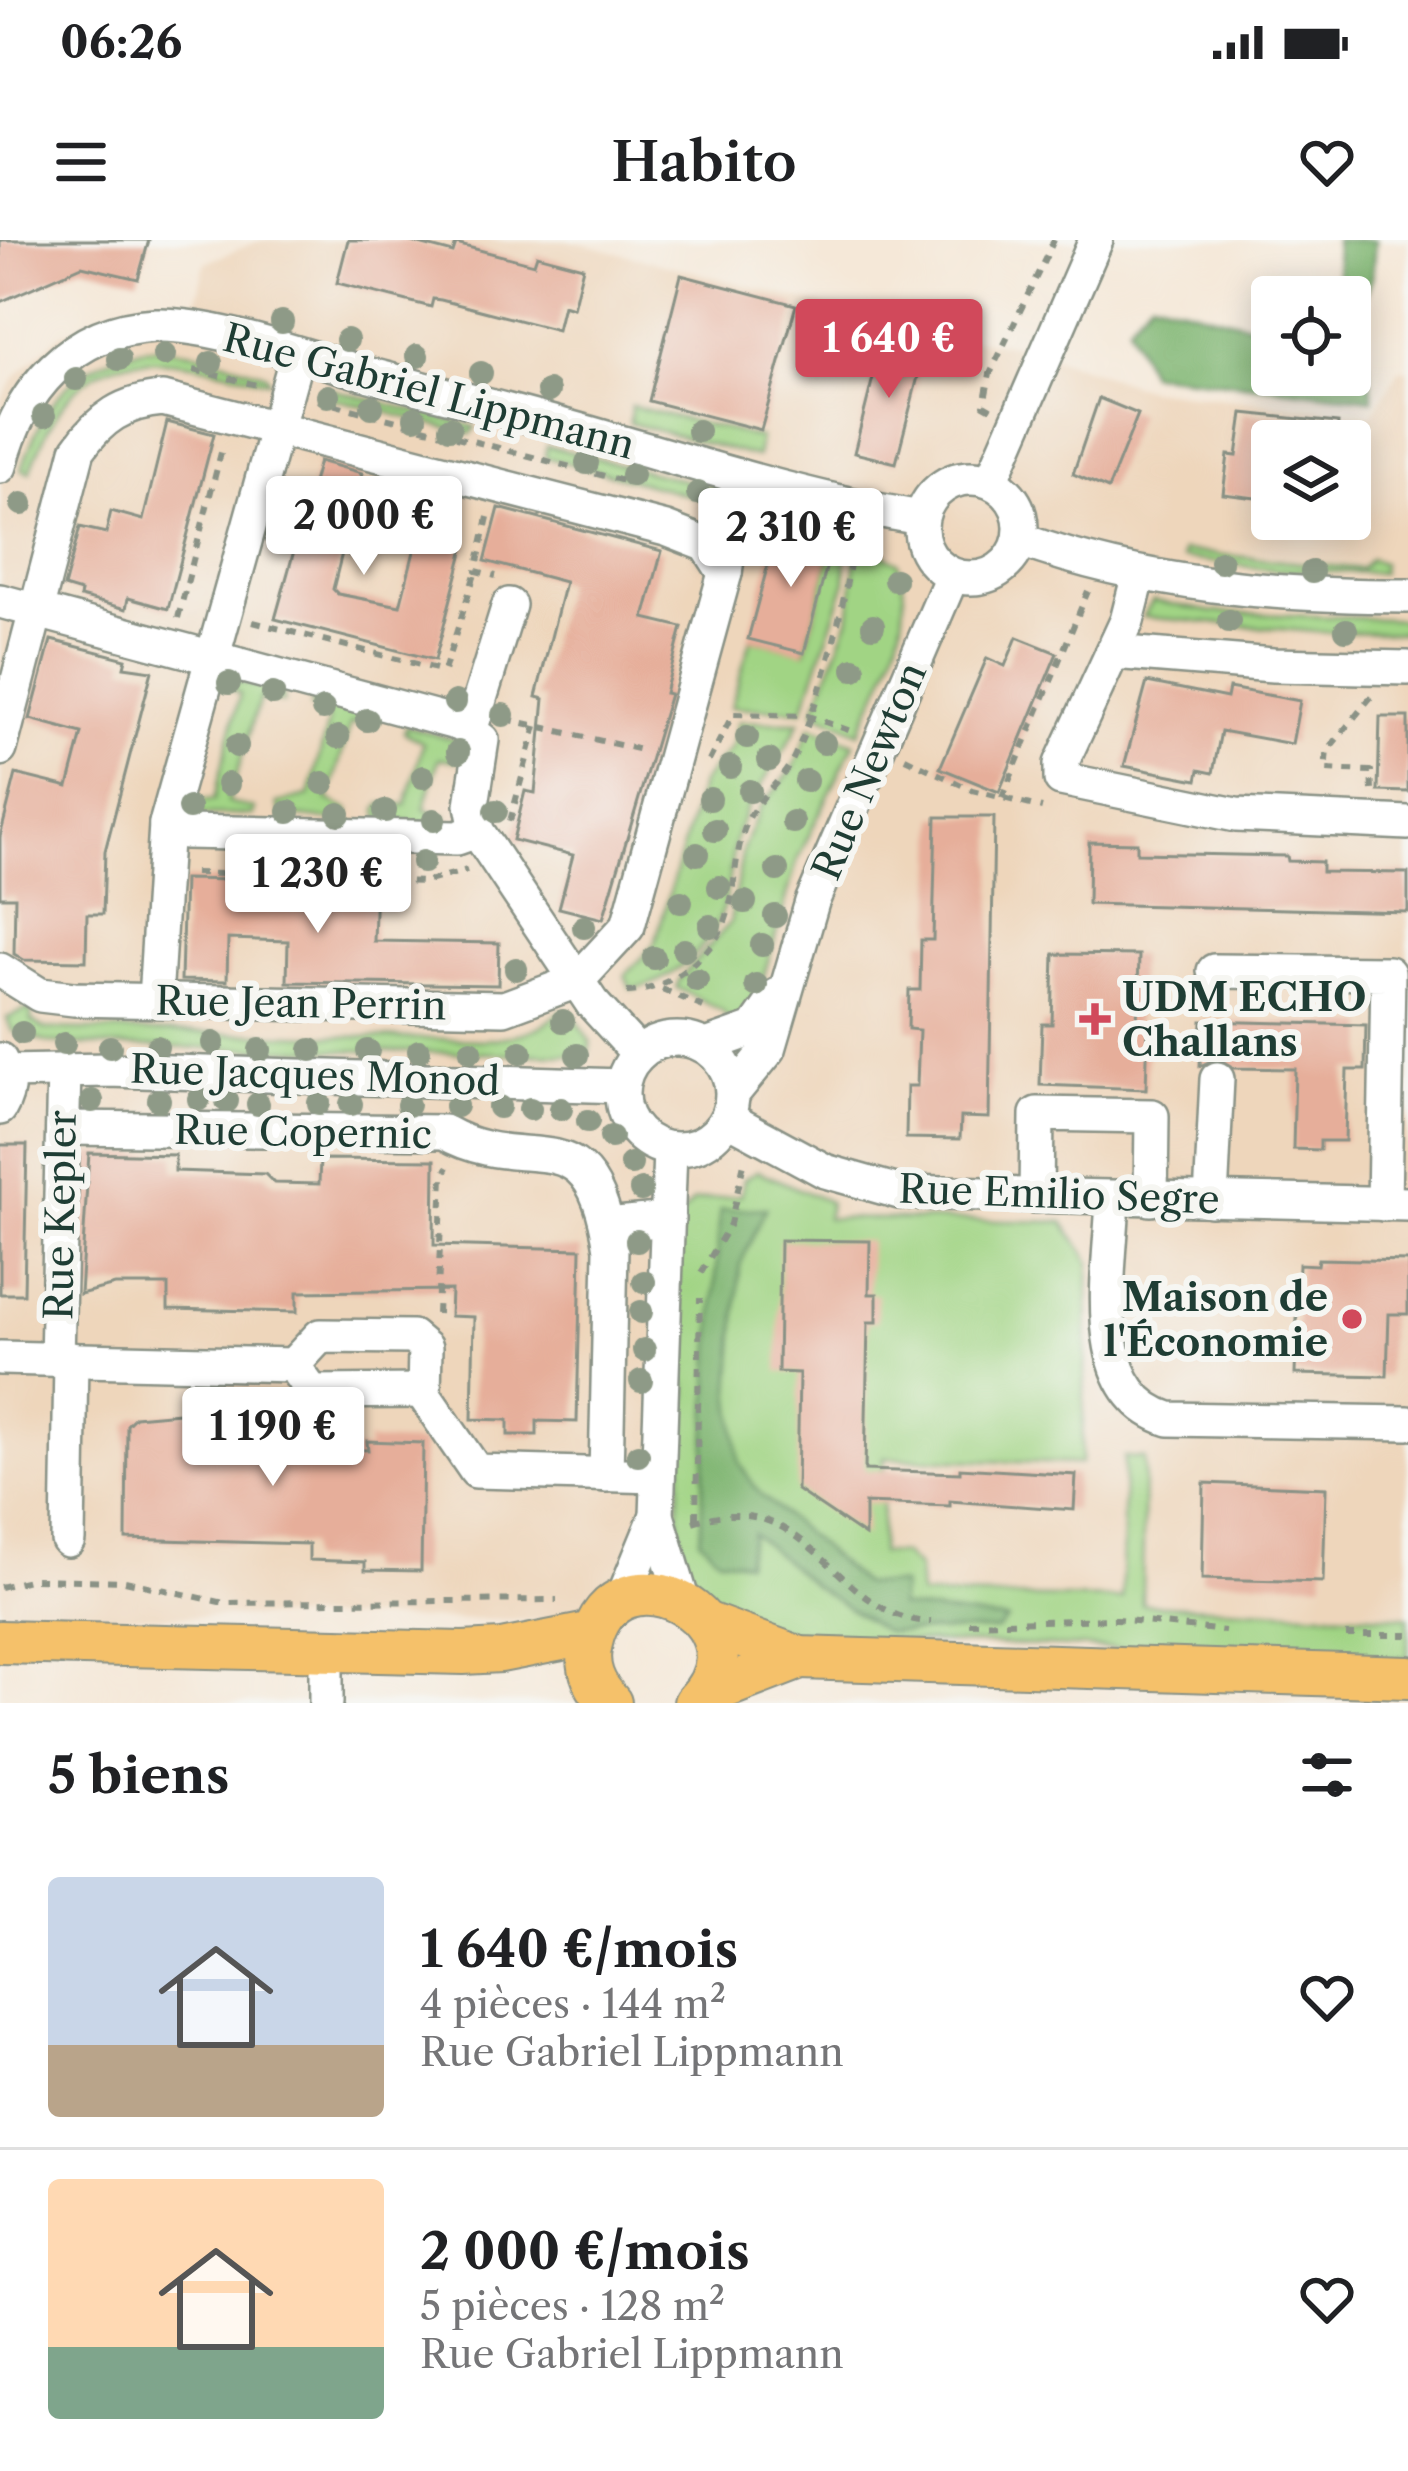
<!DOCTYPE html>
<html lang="fr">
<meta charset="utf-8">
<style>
:root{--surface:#fff;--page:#f6f6f6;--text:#202124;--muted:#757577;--line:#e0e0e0;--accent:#d1495b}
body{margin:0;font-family:"Libre Caslon Text",serif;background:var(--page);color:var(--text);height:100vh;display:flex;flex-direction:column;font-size:45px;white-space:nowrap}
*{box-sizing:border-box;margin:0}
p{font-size:39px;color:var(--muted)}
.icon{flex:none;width:66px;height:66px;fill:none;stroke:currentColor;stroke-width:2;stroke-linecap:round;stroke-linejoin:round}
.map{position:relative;height:1463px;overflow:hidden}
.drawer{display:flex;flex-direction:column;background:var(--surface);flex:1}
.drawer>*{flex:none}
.controls{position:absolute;left:1251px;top:36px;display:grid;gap:24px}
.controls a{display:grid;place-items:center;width:120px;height:120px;border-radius:12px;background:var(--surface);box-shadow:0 6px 30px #0003;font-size:60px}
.price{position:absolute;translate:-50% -102px;padding:0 27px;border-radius:12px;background:#fff;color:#222;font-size:39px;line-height:78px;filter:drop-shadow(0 3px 6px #0008)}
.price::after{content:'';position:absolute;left:50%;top:72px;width:36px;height:27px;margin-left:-18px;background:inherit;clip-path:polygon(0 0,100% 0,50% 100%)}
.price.active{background:var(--accent);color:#fff}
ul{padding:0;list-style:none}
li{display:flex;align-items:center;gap:36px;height:300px;padding:0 48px}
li+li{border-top:3px solid var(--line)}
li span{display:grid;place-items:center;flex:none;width:336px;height:240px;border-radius:12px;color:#555}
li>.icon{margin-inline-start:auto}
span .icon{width:144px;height:144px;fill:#fffc;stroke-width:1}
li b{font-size:51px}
h2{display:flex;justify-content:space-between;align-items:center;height:144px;padding:0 48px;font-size:51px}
.status{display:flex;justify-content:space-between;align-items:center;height:84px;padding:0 60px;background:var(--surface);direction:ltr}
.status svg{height:33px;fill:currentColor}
header{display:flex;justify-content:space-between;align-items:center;height:156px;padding:0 48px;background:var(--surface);font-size:54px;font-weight:600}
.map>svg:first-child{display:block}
</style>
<div class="status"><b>06:26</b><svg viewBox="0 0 49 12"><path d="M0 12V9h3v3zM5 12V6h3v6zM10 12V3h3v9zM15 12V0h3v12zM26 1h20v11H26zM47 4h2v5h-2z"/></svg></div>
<header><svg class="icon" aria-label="menu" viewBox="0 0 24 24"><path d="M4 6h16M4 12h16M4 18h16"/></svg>Habito<svg class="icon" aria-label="heart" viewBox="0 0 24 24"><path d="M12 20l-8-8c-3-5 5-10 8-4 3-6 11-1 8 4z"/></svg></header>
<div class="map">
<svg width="1408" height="1463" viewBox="0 0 1408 1463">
<rect width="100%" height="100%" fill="#f6f6f2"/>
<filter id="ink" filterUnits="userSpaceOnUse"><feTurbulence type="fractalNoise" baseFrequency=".00833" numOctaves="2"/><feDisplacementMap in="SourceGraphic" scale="24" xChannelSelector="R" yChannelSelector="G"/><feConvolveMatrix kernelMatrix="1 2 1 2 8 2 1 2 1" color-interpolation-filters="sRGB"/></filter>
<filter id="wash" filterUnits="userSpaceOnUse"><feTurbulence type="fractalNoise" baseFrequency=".004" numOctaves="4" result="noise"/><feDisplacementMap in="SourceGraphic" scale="48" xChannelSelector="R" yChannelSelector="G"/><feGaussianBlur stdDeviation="2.7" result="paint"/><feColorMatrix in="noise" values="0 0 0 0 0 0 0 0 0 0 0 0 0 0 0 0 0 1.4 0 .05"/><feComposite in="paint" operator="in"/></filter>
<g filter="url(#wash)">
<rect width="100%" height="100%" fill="#f5e8d8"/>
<path fill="#eed6bb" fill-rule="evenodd" d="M261,0H570L938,95L1021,106L1147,149L1372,175L1399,130H1408V1423L950,1408L805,1284L641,1282L617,1341L593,1364L557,1381L0,1374V161L18,134L61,94L135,68L194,71L205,23ZM1272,201H1350V279H1272Z"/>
<g fill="#a1d484" stroke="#60885c" stroke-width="3">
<path d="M155,107L199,113L266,134L269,141C149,112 78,93 30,232L22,229C44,159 79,117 155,107Z"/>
<polygon points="327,148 475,187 471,194 324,156"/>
<polygon points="631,166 760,198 757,217 630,183"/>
<polygon points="547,206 711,247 720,254 719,263 545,217"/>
<polygon points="787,282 846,297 845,344 803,470 731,467 751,399 805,412 833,303 783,288"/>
<path d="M858,302L898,322C918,381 883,439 859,492L814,471L849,379Z"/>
<polygon points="1183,311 1361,329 1370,319 1382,323 1381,333 1275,330 1182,318"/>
<polygon points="1153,361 1213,372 1408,380 1408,393 1315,392 1143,377"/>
<polygon points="222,437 283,453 283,463 260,458 228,562 254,569 253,575 186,575 189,559 214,560 240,454 221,444"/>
<polygon points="313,459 373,475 373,486 351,483 328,560 350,571 345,581 281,575 277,563 309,556 328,483 327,473 310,467"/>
<path d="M738,482H799C784,518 757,545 742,580C729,609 732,644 721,673C708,709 670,744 631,749L625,736L655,703L702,541L732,507Z"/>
<polygon points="406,486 463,502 464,516 457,521 439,518 424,569 446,576 441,585 381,580 377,570 382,564 406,565 423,503 404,492"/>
<polygon points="811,486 854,503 798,618 755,766 732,783 721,770 677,748 679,740 730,683 743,609 760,568 793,529"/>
<path d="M31,768V781L45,789L486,800C513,796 542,793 561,770L574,776L591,802L590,811L577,815L104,806L49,803L12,791L7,778Z"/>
<path d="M757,931L829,962L827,978L1063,982L1090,1021L1081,1224L884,1218L880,1313L903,1314L918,1329L920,1356L1122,1359L1124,1217L1144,1218L1142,1364L1408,1377V1419L792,1397C641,1357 683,1273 687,1152C687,1138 677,1131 675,1118C667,1080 677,1017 679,978L694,961L741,955L744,939Z"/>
</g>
<g fill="#80b672" stroke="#507a53" stroke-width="3">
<polygon points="1335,0 1375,0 1372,37 1359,73 1350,68 1350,57 1340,57"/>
<polygon points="1151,59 1272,90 1272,135 1350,135 1350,109 1367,114 1373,159 1149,133 1128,85"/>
<polygon points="766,968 740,1025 731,1150 739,1223 760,1254 863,1344 902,1345 899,1367 1007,1380 997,1390 886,1392 814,1346 752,1293 746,1322 719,1318 700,1300 720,970"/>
</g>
<g id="blocks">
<g fill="#e6ae9a">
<polygon points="0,0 149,0 138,39 82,26 0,62"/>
<polygon points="348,0 404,0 453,13 456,4 534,24 537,15 583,27 573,68 563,65 557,90 441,60 433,59 431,67 337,43"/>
<polygon points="681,35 796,65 761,190 649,161"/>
<polygon points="883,98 925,109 896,223 854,213"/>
<polygon points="1099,158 1138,174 1108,249 1073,234"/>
<polygon points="1243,173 1338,183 1337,201 1272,201 1272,260 1223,254 1228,215 1237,216"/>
<polygon points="167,182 214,194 168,369 128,358 126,369 80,357 81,352 64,347 80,287 106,293 111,271 143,280"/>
<polygon points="319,221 362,233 333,349 338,354 400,366 418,296 464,308 435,420 275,379"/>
<polygon points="499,268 662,311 644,378 682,387 665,453 670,454 603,679 559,668 573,615 513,600 525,551 535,553 544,459 536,457 565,342 485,321"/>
<polygon points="778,287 833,302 804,413 748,399"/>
<polygon points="1017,397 1057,413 999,552 940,528 987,418 1005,426"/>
<polygon points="51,400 126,419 124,427 152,431 105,611 103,674 87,674 86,721 24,720 14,714 15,657 0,657 0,597 16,534 68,547 82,493 30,479"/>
<polygon points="1147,442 1227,458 1229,448 1300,461 1292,504 1221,491 1213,533 1199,530 1197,540 1124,526"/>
<polygon points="1380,477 1408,477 1408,552 1378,551"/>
<polygon points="936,577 994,577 989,878 961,877 960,899 906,898 907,846 917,846 919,790 908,789 909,750 920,750 921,700 933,700"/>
<polygon points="1089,602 1137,603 1137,613 1287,616 1288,621 1322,622 1322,632 1408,633 1408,672 1088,664"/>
<polygon points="184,639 376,643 374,701 499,703 498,745 287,742 288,701 228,699 227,741 181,740"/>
<polygon points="1054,714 1139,715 1137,786 1148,787 1146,849 1040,845 1042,784 1052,784"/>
<polygon points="1202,781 1366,785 1365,830 1347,830 1345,901 1320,901 1320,910 1293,909 1295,829 1234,828 1217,818 1200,826"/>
<polygon points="0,905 27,905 24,1054 0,1054"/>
<polygon points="89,913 175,915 175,931 265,934 274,943 319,944 320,919 435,920 434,1005 581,1009 577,1182 537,1181 537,1195 508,1195 508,1180 472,1179 474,1077 450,1076 451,1050 297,1052 297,1072 168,1069 168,1045 115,1045 80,1054"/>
<polygon points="780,1000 870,1001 869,1054 877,1054 877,1082 868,1082 865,1230 960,1233 960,1228 1076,1235 1074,1270 950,1261 950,1266 865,1263 865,1296 797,1250 799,1133 778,1132"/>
<polygon points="1318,1019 1408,1021 1408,1074 1389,1074 1387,1136 1295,1134 1299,1024 1317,1025"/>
<polygon points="179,1173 282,1174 294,1189 293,1208 368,1210 367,1201 423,1203 421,1331 365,1330 365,1322 309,1320 309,1304 126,1299 127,1185 135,1177"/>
<polygon points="1204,1243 1326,1248 1323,1342 1202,1339"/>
</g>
</g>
</g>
<g filter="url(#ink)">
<use href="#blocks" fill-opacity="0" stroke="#8a9286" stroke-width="3"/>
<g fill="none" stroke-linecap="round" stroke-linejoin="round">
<defs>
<g id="minor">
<path d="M0,226C19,150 72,89 155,85C213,83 310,118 367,134C449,156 532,176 613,200C714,229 817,261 921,278"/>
<circle cx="971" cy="288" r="50"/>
<polyline points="991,241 1096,0"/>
<path d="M1021,300C1145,345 1277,356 1408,356"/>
<polyline points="1139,334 1127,381 1061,524 1061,539 1236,575 1408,583"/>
<polyline points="0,361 460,484 482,500 472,565 477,591 592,763 639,814"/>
<polyline points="1113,412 1273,425 1408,428"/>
<polyline points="470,491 509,365"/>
<path d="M0,509L78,210C100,178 124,162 163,159L666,289L707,305L725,333"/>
<polyline points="166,584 185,592 457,598 477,591"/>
<polyline points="0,730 40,755 74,759 504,768 577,741 628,686 725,333 739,236"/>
<polyline points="1214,731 1388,733 1384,964"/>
<polyline points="155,759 166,584 297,115"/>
<circle cx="677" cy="854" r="55"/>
<polyline points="706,806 754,789 778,755"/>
<path d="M0,820C10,837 10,850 0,868"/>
<polyline points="7,832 108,830 622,846"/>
<polyline points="733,853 769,809 812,662 952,336"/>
<polyline points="727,878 825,931 899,952 1408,964"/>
<path d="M63,888L444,892C530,941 590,868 611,1009L606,1235"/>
<polyline points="670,909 657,1275 682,1359"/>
<polyline points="1036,956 1037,874 1152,876 1151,959"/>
<path d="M1113,958C1111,1029 1084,1152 1169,1179L1408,1183"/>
<polyline points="1211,960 1217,839"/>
<polyline points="607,985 668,979"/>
<polyline points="0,1118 293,1125 320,1096 412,1097 425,1108 424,1155 476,1231 658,1236"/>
<polyline points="57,1119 64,830"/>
<polyline points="293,1125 312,1152 424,1151"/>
<polyline points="68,1300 71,1119"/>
<polyline points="622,1360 657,1275"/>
<polyline points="326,1408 326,1463"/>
</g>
<g id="major">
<polyline points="708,1384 800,1418 1408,1437"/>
<polyline points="0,1402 463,1413 501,1411 593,1393"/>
<polyline points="704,1455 800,1418"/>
<path d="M610,1463C594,1446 585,1427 591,1403C614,1298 774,1382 695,1463"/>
</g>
</defs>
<use href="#minor" stroke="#8a9286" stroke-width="38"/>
<use href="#major" stroke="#8a9286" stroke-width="46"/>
<g stroke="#8a9286" stroke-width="6" stroke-dasharray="9 9" stroke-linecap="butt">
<polyline points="194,130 257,145"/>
<polyline points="317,160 635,244"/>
<polyline points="991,169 984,165 990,134 1054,0"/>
<polyline points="488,277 476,331 496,336"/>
<polyline points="178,378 223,205"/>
<polyline points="253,382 444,431 476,331"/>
<polyline points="1371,457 1327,511 1325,529 1371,531 1372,550"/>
<polyline points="506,479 646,511"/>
<polyline points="905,518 972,550 1042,568"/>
<polyline points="709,521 733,474 808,476 851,491"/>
<polyline points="1002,558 1088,351"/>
<polyline points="510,581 536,486"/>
<polyline points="195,633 425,642 467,630"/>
<polyline points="662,749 710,770"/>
<path d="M627,752C665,752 713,717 726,679C737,646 733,613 748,580C758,558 780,543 792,521C819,468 848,358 853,298"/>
<polyline points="701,1033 730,984 745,919"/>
<polyline points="437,1074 443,936 448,927"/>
<polyline points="696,1279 700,1058"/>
<path d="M693,1282C812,1243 833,1378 931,1382"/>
<polyline points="0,1347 33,1339 125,1341 224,1363 557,1360"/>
<polyline points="969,1383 1117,1379 1225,1391"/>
<polyline points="1346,1395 1408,1395"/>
</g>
<use href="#minor" stroke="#fff" stroke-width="33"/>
<use href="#major" stroke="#f5c16b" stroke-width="42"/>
</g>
<g fill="#8e9a87">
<circle cx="282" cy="82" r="12"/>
<circle cx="347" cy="100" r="12"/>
<circle cx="164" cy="115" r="12"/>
<circle cx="417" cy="116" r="12"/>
<circle cx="119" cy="119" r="12"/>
<circle cx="211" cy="123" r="12"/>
<circle cx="481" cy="133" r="12"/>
<circle cx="76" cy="139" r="12"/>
<circle cx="548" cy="151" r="12"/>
<circle cx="328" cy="156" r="12"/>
<circle cx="372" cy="167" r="12"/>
<circle cx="44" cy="176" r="12"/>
<circle cx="415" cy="178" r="12"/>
<circle cx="450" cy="188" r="12"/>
<circle cx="698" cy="191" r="12"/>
<circle cx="587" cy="223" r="12"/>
<circle cx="632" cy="235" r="12"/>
<circle cx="698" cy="253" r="12"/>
<circle cx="22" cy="264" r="12"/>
<circle cx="1221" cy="322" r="12"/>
<circle cx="1312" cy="332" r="12"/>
<circle cx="895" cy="340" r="12"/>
<circle cx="1229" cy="381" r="12"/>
<circle cx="873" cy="386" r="12"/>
<circle cx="1346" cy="390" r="12"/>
<circle cx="854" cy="429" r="12"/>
<circle cx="229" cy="443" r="12"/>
<circle cx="273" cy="454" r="12"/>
<circle cx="455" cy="462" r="12"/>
<circle cx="323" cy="469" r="12"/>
<circle cx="503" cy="475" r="12"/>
<circle cx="367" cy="480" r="12"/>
<circle cx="338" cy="497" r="12"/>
<circle cx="747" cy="497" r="12"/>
<circle cx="824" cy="503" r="12"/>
<circle cx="237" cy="506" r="12"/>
<circle cx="458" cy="512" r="12"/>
<circle cx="769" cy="520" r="12"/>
<circle cx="730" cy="527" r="12"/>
<circle cx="423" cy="537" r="12"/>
<circle cx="806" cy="541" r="12"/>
<circle cx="323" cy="543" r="12"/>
<circle cx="228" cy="544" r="12"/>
<circle cx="750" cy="551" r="12"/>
<circle cx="710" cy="559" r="12"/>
<circle cx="189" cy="568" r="12"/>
<circle cx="385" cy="571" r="12"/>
<circle cx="496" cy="571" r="12"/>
<circle cx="289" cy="572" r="12"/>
<circle cx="339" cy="574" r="12"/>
<circle cx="434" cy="580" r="12"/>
<circle cx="793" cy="582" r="12"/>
<circle cx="715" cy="590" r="12"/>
<circle cx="697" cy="614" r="12"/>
<circle cx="423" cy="622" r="12"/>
<circle cx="777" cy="630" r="12"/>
<circle cx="719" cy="647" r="12"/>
<circle cx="681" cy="662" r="12"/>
<circle cx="745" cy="662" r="12"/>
<circle cx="775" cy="676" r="12"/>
<circle cx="710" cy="686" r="12"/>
<circle cx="584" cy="687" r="12"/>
<circle cx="762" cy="705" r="12"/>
<circle cx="684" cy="710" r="12"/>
<circle cx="654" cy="718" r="12"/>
<circle cx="516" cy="729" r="12"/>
<circle cx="697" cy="740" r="12"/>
<circle cx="756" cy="745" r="12"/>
<circle cx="563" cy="781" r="12"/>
<circle cx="22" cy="793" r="12"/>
<circle cx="213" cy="803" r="12"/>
<circle cx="64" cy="804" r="12"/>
<circle cx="110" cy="807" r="12"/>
<circle cx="157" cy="807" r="12"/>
<circle cx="260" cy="810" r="12"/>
<circle cx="311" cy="810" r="12"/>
<circle cx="368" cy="811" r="12"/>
<circle cx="419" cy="811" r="12"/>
<circle cx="471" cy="811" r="12"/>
<circle cx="521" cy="812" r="12"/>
<circle cx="577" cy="815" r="12"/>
<circle cx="199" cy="859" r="12"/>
<circle cx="159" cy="860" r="12"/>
<circle cx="92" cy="861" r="12"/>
<circle cx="227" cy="861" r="12"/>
<circle cx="319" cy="863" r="12"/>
<circle cx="258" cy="864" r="12"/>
<circle cx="351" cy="864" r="12"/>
<circle cx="408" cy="865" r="12"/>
<circle cx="456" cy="866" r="12"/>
<circle cx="499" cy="867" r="12"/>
<circle cx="530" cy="869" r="12"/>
<circle cx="561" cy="869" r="12"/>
<circle cx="588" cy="881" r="12"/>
<circle cx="611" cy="897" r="12"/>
<circle cx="631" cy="924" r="12"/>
<circle cx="641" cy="950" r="12"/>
<circle cx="637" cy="1001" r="12"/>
<circle cx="644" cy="1042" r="12"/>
<circle cx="641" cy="1072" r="12"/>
<circle cx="644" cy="1110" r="12"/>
<circle cx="641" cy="1141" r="12"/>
<circle cx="638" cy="1215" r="12"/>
</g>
</g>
<g fill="#d1495b" stroke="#f6f6f2" stroke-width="4.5">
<path d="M1089 761h12v12h12v12h-12v12h-12v-12h-12v-12h12z"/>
<circle cx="1352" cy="1079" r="12"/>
</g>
<g text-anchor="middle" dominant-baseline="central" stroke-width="12" stroke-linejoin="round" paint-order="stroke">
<g font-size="39" fill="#1f3d34" stroke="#f6f6f2">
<text transform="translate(429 151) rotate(15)">Rue Gabriel Lippmann</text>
<text transform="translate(869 531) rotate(-67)">Rue Newton</text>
<text transform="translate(301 763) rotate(1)">Rue Jean Perrin</text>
<text transform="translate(315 835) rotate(2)">Rue Jacques Monod</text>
<text transform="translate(303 892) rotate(1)">Rue Copernic</text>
<text transform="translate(1059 954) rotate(2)">Rue Emilio Segre</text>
<text transform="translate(60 975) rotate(-89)">Rue Kepler</text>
</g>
<g font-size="39" font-weight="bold" fill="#1f3d34" stroke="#f6f6f2" text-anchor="start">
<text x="1122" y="757">UDM ECHO<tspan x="1122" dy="45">Challans</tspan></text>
<text x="1328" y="1057" text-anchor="end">Maison de<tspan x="1328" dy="45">l'Économie</tspan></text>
</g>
</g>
</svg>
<div class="controls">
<a><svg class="icon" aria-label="locate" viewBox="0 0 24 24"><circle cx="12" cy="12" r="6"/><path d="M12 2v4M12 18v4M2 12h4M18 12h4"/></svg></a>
<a><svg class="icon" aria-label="layers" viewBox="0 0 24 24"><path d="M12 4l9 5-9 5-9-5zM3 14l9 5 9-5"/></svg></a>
</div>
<b class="price active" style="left:889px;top:161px">1 640 €</b>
<b class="price" style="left:364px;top:338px">2 000 €</b>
<b class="price" style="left:791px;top:350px">2 310 €</b>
<b class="price" style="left:318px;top:696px">1 230 €</b>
<b class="price" style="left:273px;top:1249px">1 190 €</b>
</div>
<section class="drawer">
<h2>5 biens<svg class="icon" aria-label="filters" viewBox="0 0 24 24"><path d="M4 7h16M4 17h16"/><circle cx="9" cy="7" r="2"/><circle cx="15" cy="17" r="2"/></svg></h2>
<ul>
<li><span style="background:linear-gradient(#c9d6e8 70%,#b9a48a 0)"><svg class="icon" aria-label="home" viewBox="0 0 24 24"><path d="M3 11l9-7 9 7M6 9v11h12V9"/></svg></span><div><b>1 640 €/mois</b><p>4 pièces · 144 m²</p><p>Rue Gabriel Lippmann</p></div><svg class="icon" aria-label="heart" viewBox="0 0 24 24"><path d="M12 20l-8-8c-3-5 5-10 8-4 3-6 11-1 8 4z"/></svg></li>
<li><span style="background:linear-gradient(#ffd9b3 70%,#7fa58c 0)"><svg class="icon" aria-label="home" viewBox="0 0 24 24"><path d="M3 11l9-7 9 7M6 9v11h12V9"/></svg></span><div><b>2 000 €/mois</b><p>5 pièces · 128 m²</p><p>Rue Gabriel Lippmann</p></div><svg class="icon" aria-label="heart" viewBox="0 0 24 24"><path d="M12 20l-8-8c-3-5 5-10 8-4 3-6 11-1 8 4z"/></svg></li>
</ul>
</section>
